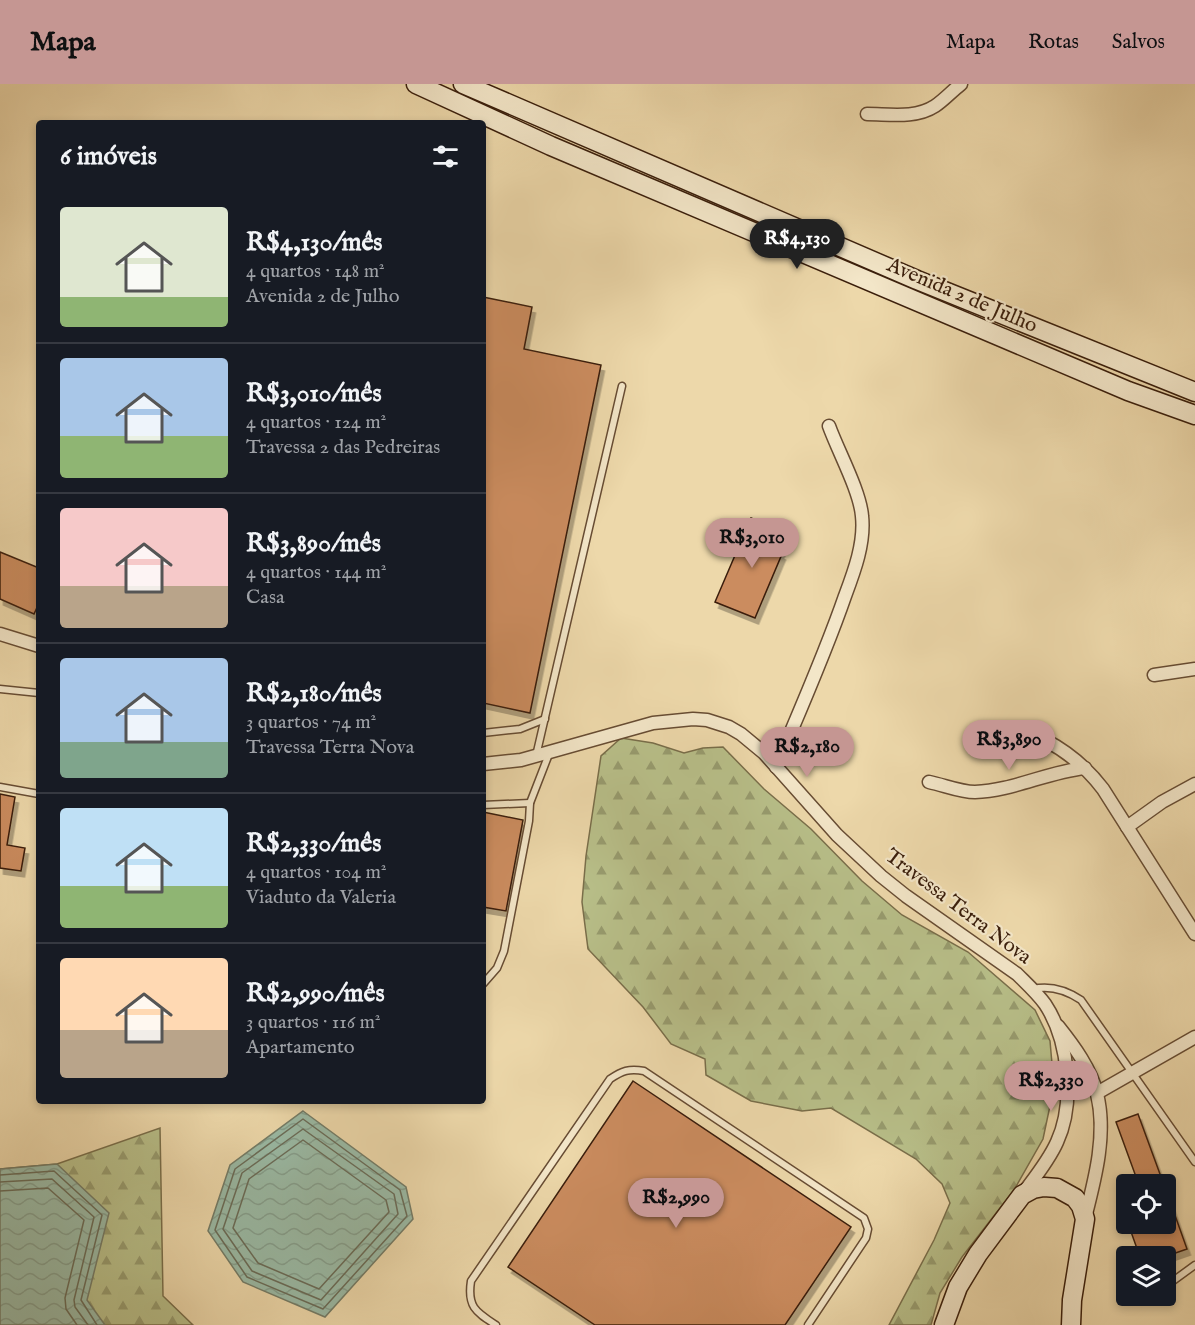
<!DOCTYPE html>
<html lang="pt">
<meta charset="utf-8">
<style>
:root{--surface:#171b24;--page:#20242c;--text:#f1f3f6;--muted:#9ea1a6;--line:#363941;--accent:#c59692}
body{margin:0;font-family:"IM FELL English",serif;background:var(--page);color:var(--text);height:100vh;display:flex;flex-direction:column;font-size:22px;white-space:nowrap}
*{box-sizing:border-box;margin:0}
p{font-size:20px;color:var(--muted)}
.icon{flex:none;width:33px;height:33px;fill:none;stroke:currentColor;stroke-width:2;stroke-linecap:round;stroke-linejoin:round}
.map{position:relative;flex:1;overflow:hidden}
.panel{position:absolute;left:36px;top:36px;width:450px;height:984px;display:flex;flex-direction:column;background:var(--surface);border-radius:6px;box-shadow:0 3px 9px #0003}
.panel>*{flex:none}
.tools{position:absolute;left:1116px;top:1090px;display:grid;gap:12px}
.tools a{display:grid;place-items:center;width:60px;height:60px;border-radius:6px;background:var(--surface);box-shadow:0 3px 9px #0003;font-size:30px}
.price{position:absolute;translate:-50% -51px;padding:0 14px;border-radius:21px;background:var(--accent);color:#111;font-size:20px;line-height:39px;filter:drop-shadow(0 2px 3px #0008)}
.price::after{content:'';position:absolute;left:50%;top:36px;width:18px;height:14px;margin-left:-9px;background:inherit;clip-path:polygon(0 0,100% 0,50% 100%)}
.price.current{background:#222;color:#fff}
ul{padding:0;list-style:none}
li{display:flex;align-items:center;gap:18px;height:150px;padding:0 24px}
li+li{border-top:2px solid var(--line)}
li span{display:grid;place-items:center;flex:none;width:168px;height:120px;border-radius:6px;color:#555}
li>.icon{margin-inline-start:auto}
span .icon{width:72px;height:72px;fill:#fffc;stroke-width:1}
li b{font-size:26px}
h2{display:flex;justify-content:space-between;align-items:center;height:72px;padding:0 24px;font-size:26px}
header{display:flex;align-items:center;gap:36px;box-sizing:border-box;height:84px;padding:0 30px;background:var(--accent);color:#111}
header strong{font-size:28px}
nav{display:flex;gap:33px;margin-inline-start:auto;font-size:21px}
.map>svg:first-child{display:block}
</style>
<header>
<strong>Mapa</strong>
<nav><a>Mapa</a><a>Rotas</a><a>Salvos</a></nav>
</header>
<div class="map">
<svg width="1195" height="1241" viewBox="0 0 1195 1241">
<defs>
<pattern id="forest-firs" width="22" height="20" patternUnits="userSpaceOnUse" patternTransform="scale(1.5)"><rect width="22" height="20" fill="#b8bf89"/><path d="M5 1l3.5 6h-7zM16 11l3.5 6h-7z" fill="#979b6e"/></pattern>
<pattern id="water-waves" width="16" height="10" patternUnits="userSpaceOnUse" patternTransform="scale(1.5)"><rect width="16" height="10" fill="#9abaa5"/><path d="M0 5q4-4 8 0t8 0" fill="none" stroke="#859f8d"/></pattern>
<filter id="shadow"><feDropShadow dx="3.5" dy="6" stdDeviation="0" flood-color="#0004"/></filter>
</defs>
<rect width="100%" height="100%" fill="#edd8aa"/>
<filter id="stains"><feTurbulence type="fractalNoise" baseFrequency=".00333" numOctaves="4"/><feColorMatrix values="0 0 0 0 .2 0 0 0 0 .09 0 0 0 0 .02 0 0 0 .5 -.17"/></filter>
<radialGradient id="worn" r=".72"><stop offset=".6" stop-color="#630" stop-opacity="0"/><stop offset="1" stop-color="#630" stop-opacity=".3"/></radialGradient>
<g fill="url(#forest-firs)" stroke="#796e4a" stroke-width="1.5">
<polygon points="621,654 653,659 684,669 703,664 723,663 764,705 811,745 862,797 902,831 968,868 1035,926 1050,957 1054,1003 1043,1055 1014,1106 962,1173 940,1209 931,1241 889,1241 934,1156 950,1119 942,1100 916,1075 831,1024 802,1027 751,1017 706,991 705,975 671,960 643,923 588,865 582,818 586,772 601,672"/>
<polygon points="160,1044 163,1212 193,1241 0,1241 0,1085 57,1080"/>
</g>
<g fill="url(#water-waves)" stroke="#747c67" stroke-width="1.5">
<polygon points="303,1027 406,1103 413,1135 325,1233 243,1198 208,1147 230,1081"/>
<polygon points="57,1080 109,1129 87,1216 105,1241 0,1241 0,1085"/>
</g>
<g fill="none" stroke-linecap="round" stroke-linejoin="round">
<g stroke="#6a6c58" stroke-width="1.5">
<polygon points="303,1035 400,1106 407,1132 323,1225 247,1193 215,1146 235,1085"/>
<polygon points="303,1045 394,1110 398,1130 321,1216 252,1187 223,1145 242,1089"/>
<polygon points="303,1056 386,1116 389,1128 319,1205 258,1179 233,1144 249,1095"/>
<polyline points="0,1091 54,1087 102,1131 81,1216 97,1241"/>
<polyline points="0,1098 52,1095 94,1133 74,1216 75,1223 88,1241"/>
<polyline points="0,1107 48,1104 84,1136 65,1214 66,1225 77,1241"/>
</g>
</g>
<g fill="#cb8c5f" stroke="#3a1e0b" stroke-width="1.5" filter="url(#shadow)">
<polygon points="483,213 532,223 524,265 601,281 530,629 483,619"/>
<polygon points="751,434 788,450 780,469 782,470 755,534 715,518"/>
<polygon points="0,468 39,484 39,519 34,530 0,515"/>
<polygon points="0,710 15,713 7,761 25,764 21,787 0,784"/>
<polygon points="483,728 523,736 506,827 483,823"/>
<polygon points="633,997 851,1143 785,1241 595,1241 508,1183"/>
<polygon points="1138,1030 1164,1101 1139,1101 1116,1038"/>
<polygon points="1166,1106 1187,1165 1164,1173 1140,1173 1130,1145 1144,1140 1166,1140"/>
</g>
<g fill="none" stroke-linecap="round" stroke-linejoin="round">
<defs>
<g id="lane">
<polyline points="0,605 39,609"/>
<polyline points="483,649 520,645 545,635"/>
<polyline points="536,672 622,302"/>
<polyline points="0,703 39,710"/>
<polyline points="483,721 530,719"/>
<polyline points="483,900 497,884 504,867 529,737 530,719 549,670"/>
<path d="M1033,905C1051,901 1066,906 1081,916L1195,1078"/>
<polyline points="1166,1202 1195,1181"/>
<polyline points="1146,1215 1151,1212"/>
<path d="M496,1241C476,1228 467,1223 471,1197L610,995C622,987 629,984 644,987L864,1134L868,1145L866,1154L808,1241"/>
</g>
<g id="street">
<path d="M867,30C889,30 915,35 935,22C944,16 952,7 961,0"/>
<polyline points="0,550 39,562"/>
<polyline points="1154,591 1195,585"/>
<path d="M1045,656C1068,668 1087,684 1103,705L1195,850"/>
<path d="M483,680L521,676L653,639L693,635L707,636L729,643L741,650L764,669L837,751L881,792L906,812L1017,890C1027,900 1037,909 1045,920C1069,956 1075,1019 1057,1058C1049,1076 1036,1092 1024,1108"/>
<path d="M776,683C800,626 825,570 845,512C854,488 865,459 862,432C860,407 838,367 829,342"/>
<path d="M929,698C944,701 960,708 975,708C1012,707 1047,688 1085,684"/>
<polyline points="1127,743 1162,718 1195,700"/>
<path d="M1058,942C1074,962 1091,985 1097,1010C1107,1050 1095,1095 1085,1134"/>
<polyline points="1097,1009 1195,953"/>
</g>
<g id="secondary">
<polyline points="416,0 551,62 1128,307 1195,331"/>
<polyline points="463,0 917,196 1195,308"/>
<polyline points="944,1241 958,1203 978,1170 1022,1111 1033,1105 1044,1103 1057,1104 1075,1114 1081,1122 1085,1135 1072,1216 1071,1241"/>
</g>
</defs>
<use href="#lane" stroke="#674c33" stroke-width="9"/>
<use href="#street" stroke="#674c33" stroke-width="15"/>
<use href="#secondary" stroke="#3a1e0b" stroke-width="21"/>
<use href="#lane" stroke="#f3e6c8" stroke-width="6"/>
<use href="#street" stroke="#f3e6c8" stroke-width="12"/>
<use href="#secondary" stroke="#f3e6c8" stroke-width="18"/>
</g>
<g text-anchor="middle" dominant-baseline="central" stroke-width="4.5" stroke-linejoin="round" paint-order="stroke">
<g font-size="21" fill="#3a1e0b" stroke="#f3e6c8">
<text transform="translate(962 212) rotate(23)">Avenida 2 de Julho</text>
<text transform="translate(958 823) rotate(37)">Travessa Terra Nova</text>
</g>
</g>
<rect width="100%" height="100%" filter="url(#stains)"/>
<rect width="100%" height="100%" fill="url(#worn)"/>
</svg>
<div class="tools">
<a><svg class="icon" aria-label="locate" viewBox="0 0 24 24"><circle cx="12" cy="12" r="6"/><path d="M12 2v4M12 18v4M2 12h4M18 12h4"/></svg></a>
<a><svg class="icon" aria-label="layers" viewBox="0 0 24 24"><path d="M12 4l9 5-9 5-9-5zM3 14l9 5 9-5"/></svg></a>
</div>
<b class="price current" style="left:797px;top:186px">R$4,130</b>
<b class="price" style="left:752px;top:485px">R$3,010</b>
<b class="price" style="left:1009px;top:687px">R$3,890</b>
<b class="price" style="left:807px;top:694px">R$2,180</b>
<b class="price" style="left:1051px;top:1028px">R$2,330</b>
<b class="price" style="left:676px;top:1145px">R$2,990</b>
<section class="panel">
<h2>6 imóveis<svg class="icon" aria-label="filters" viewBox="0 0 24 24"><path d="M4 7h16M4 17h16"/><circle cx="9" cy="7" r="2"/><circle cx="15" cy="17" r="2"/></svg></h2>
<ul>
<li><span style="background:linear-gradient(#dfe7d0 75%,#8fb573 0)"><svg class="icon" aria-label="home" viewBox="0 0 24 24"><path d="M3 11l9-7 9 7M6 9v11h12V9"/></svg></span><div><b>R$4,130/mês</b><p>4 quartos · 148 m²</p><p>Avenida 2 de Julho</p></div></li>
<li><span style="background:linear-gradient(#a9c7e8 65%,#8fb573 0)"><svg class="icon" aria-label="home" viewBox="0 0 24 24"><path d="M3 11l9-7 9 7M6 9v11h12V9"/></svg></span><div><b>R$3,010/mês</b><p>4 quartos · 124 m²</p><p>Travessa 2 das Pedreiras</p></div></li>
<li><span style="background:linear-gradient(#f6c9c9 65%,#b9a48a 0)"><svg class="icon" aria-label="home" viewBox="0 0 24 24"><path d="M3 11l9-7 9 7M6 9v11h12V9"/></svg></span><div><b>R$3,890/mês</b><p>4 quartos · 144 m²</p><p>Casa</p></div></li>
<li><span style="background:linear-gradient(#a9c7e8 70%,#7fa58c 0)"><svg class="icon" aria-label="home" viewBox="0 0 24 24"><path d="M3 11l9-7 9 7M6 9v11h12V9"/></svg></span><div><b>R$2,180/mês</b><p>3 quartos · 74 m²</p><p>Travessa Terra Nova</p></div></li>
<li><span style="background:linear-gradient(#bfe0f5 65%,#8fb573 0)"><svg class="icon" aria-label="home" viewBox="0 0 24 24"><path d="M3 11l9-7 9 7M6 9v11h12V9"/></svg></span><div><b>R$2,330/mês</b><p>4 quartos · 104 m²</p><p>Viaduto da Valeria</p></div></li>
<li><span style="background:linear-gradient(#ffd9b3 60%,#b9a48a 0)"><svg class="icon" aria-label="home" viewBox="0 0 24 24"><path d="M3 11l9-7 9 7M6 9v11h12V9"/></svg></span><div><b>R$2,990/mês</b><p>3 quartos · 116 m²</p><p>Apartamento</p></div></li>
</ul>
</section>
</div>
